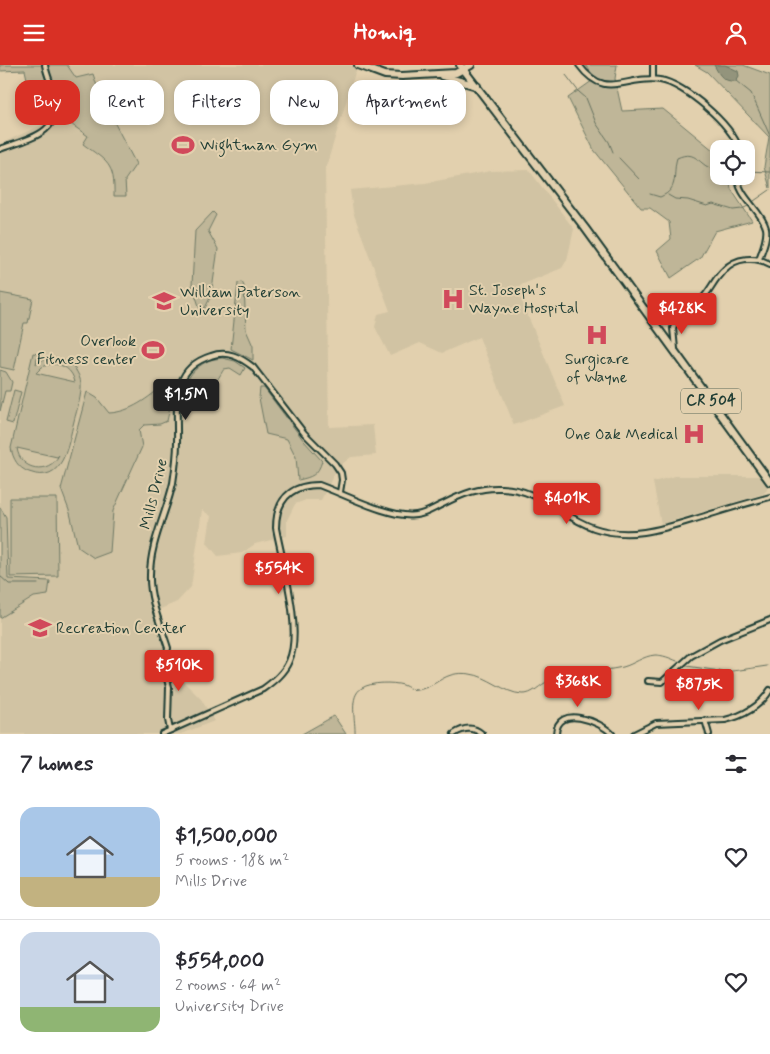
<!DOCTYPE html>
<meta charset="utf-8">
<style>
:root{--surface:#fff;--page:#f2f2f3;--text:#2b2b33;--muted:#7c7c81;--line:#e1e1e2;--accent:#d93025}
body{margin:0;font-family:Mynerve,sans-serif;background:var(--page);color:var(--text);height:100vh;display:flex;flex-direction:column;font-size:19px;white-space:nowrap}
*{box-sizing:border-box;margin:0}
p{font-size:16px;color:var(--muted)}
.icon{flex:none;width:28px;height:28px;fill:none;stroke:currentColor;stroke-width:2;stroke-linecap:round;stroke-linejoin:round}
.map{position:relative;height:669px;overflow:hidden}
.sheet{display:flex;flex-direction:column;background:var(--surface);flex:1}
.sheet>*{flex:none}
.guide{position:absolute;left:15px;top:15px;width:500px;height:45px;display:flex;gap:10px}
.buttons{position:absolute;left:710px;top:75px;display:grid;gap:10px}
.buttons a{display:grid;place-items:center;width:45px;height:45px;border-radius:10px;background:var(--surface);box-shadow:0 2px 8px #0003;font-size:25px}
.price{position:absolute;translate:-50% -42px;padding:0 11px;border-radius:5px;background:var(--accent);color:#fff;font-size:16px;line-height:32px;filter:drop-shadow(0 1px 2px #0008)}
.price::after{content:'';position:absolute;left:50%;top:30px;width:15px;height:11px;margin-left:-8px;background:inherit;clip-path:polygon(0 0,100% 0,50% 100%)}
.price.active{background:#222;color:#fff}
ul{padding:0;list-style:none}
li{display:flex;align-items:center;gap:15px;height:125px;padding:0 20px}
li+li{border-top:1px solid var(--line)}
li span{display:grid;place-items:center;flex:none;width:140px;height:100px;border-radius:15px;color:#555}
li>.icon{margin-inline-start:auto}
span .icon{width:60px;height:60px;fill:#fffc;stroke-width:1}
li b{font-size:21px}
h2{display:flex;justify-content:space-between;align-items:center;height:60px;padding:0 20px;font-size:21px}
.tag{padding:0 18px;border-radius:15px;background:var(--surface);box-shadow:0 2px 8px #0003;font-size:18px;line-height:45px}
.tag.active{background:var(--accent);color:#fff}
header{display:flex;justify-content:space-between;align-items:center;height:65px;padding:0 20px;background:var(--accent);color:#fff;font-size:22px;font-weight:700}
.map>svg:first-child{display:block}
</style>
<header><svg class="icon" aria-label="menu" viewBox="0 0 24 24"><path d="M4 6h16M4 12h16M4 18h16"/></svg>Homiq<svg class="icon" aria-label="person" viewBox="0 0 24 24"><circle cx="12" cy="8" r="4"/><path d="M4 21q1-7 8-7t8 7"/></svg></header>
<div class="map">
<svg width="770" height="669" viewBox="0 0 770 669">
<rect width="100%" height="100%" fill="#e2d0ae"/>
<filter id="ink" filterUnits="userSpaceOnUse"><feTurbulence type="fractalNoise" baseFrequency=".02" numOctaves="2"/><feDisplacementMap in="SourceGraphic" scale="10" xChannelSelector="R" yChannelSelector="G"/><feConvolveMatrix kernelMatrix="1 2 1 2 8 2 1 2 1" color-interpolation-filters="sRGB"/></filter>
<g filter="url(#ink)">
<g fill="#d1c3a3">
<polygon points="40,0 360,0 355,8 325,105 329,362 373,360 376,390 351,392 337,403 321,435 306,435 295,439 287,455 287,471 255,479 242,488 218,491 207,478 211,451 202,445 191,522 177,537 158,545 180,613 201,634 214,656 181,669 0,669 0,79 46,58"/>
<polygon points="529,105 574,164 567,195 562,203 516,222 565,341 514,360 479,272 442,288 420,278 390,291 375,262 378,249 390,246 353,147 350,125 425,118 491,106"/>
<polygon points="675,411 759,411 767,421 767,425 763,429 661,459 653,417"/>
</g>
<g fill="#bfb698" stroke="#6f7a66" fill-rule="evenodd">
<path d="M0,0H67L76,13L93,9L100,30L136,99L125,115L126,131H114C115,98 107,97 83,79L88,71L55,48L46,58L34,46L25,5L0,6Z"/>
<polygon points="585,0 617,0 615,14 622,46 663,44 719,90 719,111 729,111 731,124 752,156 715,166 700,193 671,213 657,186 671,174 669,157 650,143 641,143 594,85 568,33 596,13"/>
<polygon points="695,0 743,0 770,10 770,123 764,102 769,72 707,7"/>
<polygon points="213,147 216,150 208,166 218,184 211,231 205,243 200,244 192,220 195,166"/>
<polygon points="242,217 244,221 246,265 253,281 253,295 231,284 238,218"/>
<polygon points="0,228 33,234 28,258 24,258 14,305 0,302"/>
<path d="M33,288L38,289L36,299C55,286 77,296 81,318C82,330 77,344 74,356C68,379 64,420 29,407C18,403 13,394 11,383ZM51,299C64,299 72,305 75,317L36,308L42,302ZM17,383L57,392L59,390C49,410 20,406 17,383Z"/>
<path d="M222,293L235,296L245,303L241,310L230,303L224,304C215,318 204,341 188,344C177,326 189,306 206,297C210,294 217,294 222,293Z"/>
<polygon points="0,305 6,307 12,317 10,326 5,326 0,346"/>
<path d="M165,319L171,324L172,333L167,356L160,359L144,360L139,365L142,382L113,446L110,487L94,493L78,482L70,448L61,424L87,327L97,333L109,348C131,347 148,333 165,319Z"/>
<path d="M260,323H264L304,376L322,396C318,410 312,412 298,415L296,392L287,374L266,369L259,333Z"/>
<polygon points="14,325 21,327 13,359 6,357"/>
<polygon points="57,433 58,511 10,512 10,433"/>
<polygon points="0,442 6,452 8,514 50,516 48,530 34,532 0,553"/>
<polygon points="334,651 346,669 302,669"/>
</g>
<path fill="#93947b" stroke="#65715f" d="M714,0H725L738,6L739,11L736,16C723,17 720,11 714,0Z"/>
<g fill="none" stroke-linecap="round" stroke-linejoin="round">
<g stroke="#65715f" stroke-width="1">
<polyline points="566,10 579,27 586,33 596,58 609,77 613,87"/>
<polyline points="736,16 751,28 770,71"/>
<polyline points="619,93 639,114"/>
<polyline points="746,106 770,107"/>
<path d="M650,129L660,132C680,124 672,109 677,93C697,84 698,100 713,104L719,98"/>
<polyline points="668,130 675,134 688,135 707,141 713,139 733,145 742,144 748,141"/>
<polyline points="754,136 770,125"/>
<polyline points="0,511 9,519 38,519"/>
<polyline points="687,601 726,607 767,601"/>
<path d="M355,669C356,656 348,631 362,623C371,617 393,617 403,620C408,622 411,625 417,625C438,622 443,605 470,609C488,611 504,628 522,629C533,630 540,619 549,616C573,608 599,607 623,602C634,599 643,591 655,590C663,590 670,593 677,596"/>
</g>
<defs>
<g id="minor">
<path d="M579,0C606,37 627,9 660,15C683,18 734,61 739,84"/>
<polyline points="653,14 653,0"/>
<path d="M0,84C27,74 64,69 54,30C52,20 47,11 45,0"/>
<path d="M738,111C737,131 761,144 766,163C768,173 762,185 759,194"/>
<path d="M646,244L668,256C681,252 694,243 703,233C711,224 715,213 724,205C736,192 755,191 770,199"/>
<polyline points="675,284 673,263 678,252"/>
<polyline points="648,616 662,617 691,591 720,575 770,555"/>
<polyline points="705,655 709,669"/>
<path d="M170,665L168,655L169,622L162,594L167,588L168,583C161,560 149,535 150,510C150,478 166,449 173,418C175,405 177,390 177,377C178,342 169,304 211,291C227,285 240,292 253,302L304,368L335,399L341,408L342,415L340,427"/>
<path d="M162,669L263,624C274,616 284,608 289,596C303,566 282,496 276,463C276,435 290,420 319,420C344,429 391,454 416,450C426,449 434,443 443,439C462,429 480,422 501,423C540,424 560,451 594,463C632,476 668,462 705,451C726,444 748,438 770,432"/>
<path d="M454,669C463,663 473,661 482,669"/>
<path d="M556,669C557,639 600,656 612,669"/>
<path d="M634,669L656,658L725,655C743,651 761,641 770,625"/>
</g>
<g id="primary">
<polyline points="358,0 385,10 402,11 456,8 471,0"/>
<polyline points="460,0 585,163 770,417"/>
<polyline points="442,11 477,21"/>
</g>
</defs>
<use href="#minor" stroke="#1f3d34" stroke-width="8"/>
<use href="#primary" stroke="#1f3d34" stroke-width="10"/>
<use href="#minor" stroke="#e2d0ae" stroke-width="4"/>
<use href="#primary" stroke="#e2d0ae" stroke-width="6"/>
</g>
</g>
<defs>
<symbol id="stadium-bare" viewBox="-9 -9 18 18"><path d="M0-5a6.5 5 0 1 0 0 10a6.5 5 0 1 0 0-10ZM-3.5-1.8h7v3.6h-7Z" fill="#d1495b" stroke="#e2d0ae" stroke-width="2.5" paint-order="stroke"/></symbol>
<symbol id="hospital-bare" viewBox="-9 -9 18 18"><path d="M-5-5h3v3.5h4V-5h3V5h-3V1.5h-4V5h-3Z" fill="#d1495b" stroke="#e2d0ae" stroke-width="2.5" paint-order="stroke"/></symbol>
<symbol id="university-bare" viewBox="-9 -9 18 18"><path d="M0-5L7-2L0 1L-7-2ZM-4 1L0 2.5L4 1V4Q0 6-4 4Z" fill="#d1495b" stroke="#e2d0ae" stroke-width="2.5" paint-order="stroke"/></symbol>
</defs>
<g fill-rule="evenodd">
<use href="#stadium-bare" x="167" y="64" width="32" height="32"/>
<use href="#hospital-bare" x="437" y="218" width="32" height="32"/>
<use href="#university-bare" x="148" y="220" width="32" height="32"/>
<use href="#hospital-bare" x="581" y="254" width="32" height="32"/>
<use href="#stadium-bare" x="137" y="269" width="32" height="32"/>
<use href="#hospital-bare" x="678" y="353" width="32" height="32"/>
<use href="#university-bare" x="24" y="547" width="32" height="32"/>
</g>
<g text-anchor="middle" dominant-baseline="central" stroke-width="4" stroke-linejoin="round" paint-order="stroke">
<rect fill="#e2d0ae" stroke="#5a6959" stroke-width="1" x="681" y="323.5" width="60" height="25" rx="4"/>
<g font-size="15" font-weight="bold" fill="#1f3d34">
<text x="711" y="336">CR 504</text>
</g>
<g font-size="16" fill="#1f3d34" stroke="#e2d0ae" text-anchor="start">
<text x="200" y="80">Wightman Gym</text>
<text x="469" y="225">St. Joseph's<tspan x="469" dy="18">Wayne Hospital</tspan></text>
<text x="180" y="227">William Paterson<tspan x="180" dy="18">University</tspan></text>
<text x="136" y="276" text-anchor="end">Overlook<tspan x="136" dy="18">Fitness center</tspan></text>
<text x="597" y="294" text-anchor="middle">Surgicare<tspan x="597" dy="18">of Wayne</tspan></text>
<text x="678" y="369" text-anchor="end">One Oak Medical</text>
<text x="56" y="563">Recreation Center</text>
</g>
<g font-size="16" fill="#1f3d34" stroke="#e2d0ae">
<text transform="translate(154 429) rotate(-76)">Mills Drive</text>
</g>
</g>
</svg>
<div class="buttons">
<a><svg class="icon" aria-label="locate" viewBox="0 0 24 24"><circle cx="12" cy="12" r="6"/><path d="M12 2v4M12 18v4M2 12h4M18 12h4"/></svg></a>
</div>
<b class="price" style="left:682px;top:270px">$428K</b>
<b class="price active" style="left:186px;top:356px">$1.5M</b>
<b class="price" style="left:567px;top:460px">$401K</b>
<b class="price" style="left:279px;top:530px">$554K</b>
<b class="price" style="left:179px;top:627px">$510K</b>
<b class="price" style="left:578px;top:643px">$368K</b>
<b class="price" style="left:699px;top:646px">$875K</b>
<div class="guide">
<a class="tag active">Buy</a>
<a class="tag">Rent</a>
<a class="tag">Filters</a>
<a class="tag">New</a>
<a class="tag">Apartment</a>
</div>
</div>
<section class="sheet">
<h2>7 homes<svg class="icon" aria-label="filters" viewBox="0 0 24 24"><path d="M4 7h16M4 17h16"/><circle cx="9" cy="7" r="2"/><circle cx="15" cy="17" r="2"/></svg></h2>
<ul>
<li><span style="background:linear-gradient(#a9c7e8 70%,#c2b280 0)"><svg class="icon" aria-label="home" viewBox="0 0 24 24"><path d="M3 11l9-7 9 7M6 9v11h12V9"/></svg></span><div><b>$1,500,000</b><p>5 rooms · 188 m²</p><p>Mills Drive</p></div><svg class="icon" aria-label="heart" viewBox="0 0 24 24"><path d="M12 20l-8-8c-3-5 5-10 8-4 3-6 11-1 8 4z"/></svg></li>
<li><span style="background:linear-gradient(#c9d6e8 75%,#8fb573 0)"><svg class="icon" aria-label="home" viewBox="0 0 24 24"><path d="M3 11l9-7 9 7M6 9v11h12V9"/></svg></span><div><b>$554,000</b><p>2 rooms · 64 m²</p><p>University Drive</p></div><svg class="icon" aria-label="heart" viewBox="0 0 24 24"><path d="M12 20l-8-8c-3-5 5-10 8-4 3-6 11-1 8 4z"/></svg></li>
</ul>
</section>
